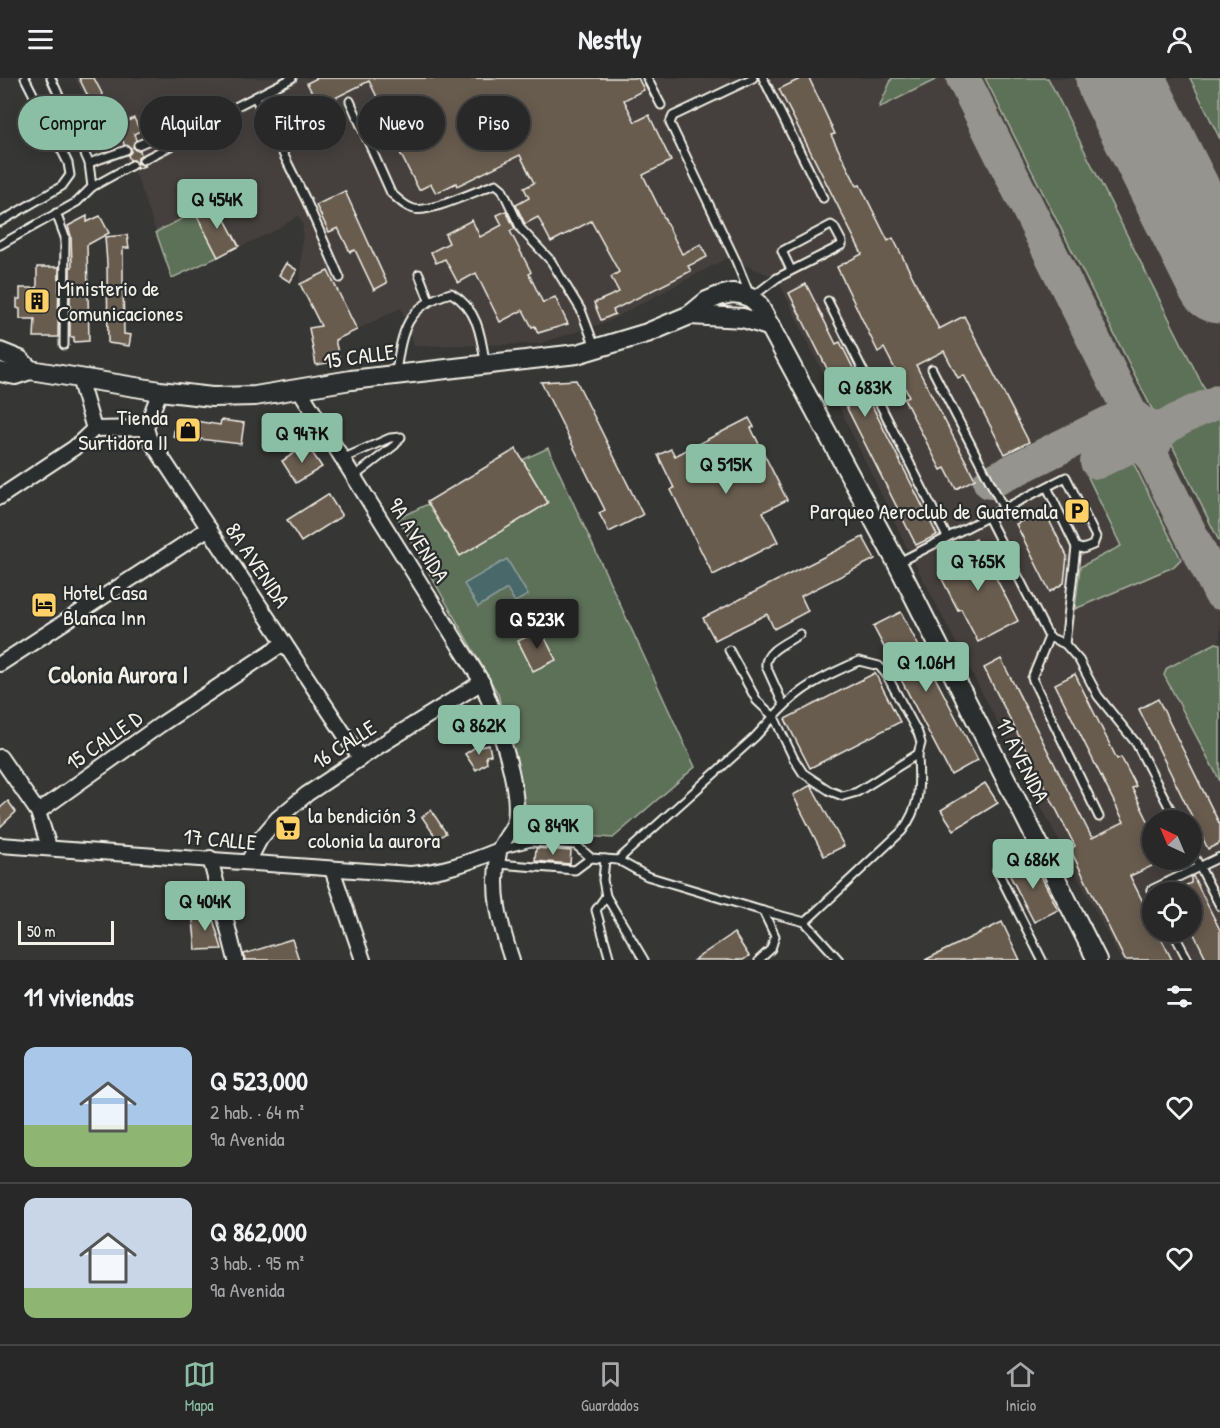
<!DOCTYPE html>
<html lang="es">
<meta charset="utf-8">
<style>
:root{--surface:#282828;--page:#343434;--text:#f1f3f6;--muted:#a5a6a8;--line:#444445;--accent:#8abfa5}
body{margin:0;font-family:"Patrick Hand",sans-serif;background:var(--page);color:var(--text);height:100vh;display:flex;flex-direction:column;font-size:22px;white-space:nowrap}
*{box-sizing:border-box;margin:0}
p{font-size:20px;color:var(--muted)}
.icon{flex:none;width:33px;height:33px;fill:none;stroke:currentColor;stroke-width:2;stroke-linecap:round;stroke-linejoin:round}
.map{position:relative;height:882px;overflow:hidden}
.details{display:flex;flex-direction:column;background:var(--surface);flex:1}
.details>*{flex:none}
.guide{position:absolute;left:18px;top:18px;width:600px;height:54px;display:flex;gap:12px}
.needle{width:39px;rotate:316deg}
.fabs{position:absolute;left:1142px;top:732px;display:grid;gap:12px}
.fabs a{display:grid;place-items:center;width:60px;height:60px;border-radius:50%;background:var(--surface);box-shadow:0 3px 15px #0003,0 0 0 2px var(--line);font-size:30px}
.scale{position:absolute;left:18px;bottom:15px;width:96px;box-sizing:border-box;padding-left:6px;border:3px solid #f4f1e8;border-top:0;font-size:16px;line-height:21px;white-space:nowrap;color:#f4f1e8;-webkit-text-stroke:4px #2a2d2e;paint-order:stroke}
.price{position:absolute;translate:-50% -51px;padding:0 14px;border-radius:6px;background:var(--accent);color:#111;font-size:20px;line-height:39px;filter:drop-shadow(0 2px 3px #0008)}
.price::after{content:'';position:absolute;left:50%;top:36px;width:18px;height:14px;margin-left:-9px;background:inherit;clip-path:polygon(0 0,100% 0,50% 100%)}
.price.selected{background:#222;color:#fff}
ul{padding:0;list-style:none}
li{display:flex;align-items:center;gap:18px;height:150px;padding:0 24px}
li+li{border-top:2px solid var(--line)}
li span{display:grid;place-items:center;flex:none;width:168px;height:120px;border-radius:12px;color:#555}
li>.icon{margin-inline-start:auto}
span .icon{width:72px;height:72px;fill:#fffc;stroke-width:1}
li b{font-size:26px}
h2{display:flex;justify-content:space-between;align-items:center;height:72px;padding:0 24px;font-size:26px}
.chip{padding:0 21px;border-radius:27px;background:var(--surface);box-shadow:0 3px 15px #0003,0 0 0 2px var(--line);font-size:21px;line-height:54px}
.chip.selected{background:var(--accent);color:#111}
header{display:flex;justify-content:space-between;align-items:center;height:78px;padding:0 24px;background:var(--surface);font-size:27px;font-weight:700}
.menu{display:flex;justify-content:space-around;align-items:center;height:84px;border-top:2px solid var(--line);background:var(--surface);font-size:16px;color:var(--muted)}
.menu a{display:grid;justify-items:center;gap:3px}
.menu .selected{color:var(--accent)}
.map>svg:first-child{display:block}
</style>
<header><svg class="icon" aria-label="menu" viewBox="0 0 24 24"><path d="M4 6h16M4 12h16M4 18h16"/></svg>Nestly<svg class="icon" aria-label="person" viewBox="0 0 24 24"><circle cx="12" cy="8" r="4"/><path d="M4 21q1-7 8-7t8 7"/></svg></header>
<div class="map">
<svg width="1220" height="882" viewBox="0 0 1220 882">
<rect width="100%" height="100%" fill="#363635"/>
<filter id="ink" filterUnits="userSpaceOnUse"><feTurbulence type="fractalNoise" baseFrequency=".0167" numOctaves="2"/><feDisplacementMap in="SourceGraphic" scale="12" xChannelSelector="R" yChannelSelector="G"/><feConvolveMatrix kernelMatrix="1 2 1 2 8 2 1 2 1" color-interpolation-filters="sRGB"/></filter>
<g filter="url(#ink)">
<path fill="#45413d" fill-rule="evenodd" d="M75,0H1220V882H1121L911,478L777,200L727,180L607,244L538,266L415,268L401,230L329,265L300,206L303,147L298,138L274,153L172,200L137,99L129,88L119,66L112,69ZM1152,742H1191V782H1152ZM1152,814H1191V854H1152Z"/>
<g fill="#5d6f59" stroke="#a8b0a0" stroke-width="1.5">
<polygon points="892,0 936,0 937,1 879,30"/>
<polygon points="985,0 1048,0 1206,314 1164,335 1158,335 1152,331"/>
<polygon points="1190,0 1220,0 1220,61"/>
<polygon points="195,134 218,179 172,200 156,154"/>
<polygon points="1217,336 1220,343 1220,465 1169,361"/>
<polygon points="548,370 695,689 613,760 532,754 498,616 398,440"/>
<polygon points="1130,378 1181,481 1173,489 1075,531 1080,489 1121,468 1088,399"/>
<polygon points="1216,565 1220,566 1220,703 1164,597 1167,590"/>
</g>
<polygon fill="#4a686b" stroke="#8e9f9d" stroke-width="1.5" points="507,481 528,517 515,524 507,511 478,529 464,506"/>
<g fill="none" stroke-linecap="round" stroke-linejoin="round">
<g stroke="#95948e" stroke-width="34">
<polyline points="963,0 1220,515"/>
<path d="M1155,365C1161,344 1200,332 1220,323"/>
<polyline points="1097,384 1143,362"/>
<path d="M990,404L1129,335C1141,345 1150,353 1167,348"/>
</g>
<polyline stroke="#95948e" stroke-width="87" points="1119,0 1220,202"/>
</g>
<g fill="#685b4f" stroke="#f4f1e8" stroke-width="1.5">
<polygon points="79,0 94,0 115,41 123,37 126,44 134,40 140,53 134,56 136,62 133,69 135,72 140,72 141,77 138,79 138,85 145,88 136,91 137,85 134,82 130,82 128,77 131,74 131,70 124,67 123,62 112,67"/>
<polygon points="317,0 638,0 644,12 624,22 635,44 649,37 671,83 643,97 682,176 701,166 707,179 688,188 691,193 613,232 615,236 601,242 594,225 619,214 611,199 619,194 591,143 551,164 538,139 525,146 516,127 529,120 524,110 534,105 520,77 457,108 456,105 436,115 431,106 419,112 395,65 399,63 369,3 319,28 307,5"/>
<polygon points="802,0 809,0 835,56 831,57 857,108 860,107 888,163 893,160 939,251 964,238 1029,364 1005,376 964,297 958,300 944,273 916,287 975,401 956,411 945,390 941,392 904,321 909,318 884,270 878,274 837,189 862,176 779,11"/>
<polygon points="345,113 387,205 374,212 355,172 350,174 338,150 329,154 316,127"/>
<polygon points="216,125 239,168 218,179 195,134"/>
<polygon points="506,133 515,151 510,153 531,194 529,196 543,225 555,219 568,246 538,255 535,248 532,249 523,232 500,244 476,195 458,205 445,181 436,185 431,174 449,165 445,156 472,142 480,159 502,147 497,137"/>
<polygon points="87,138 87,144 100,138 109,155 87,167 89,263 74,264 74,259 70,259 70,189 72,189 71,158 68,148"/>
<polygon points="127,157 129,170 123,170 123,204 124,256 131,257 129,268 108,265 107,185 105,159"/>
<polygon points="286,185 297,192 290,204 279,197"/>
<polygon points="37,189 59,189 58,259 34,259 35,241 20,241 20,231 17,230 17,221 20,221 20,210 37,210"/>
<polygon points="328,193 357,252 335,262 340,283 316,287 309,250 321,248 300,206"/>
<polygon points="806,206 836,266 840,264 937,457 916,467 789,215"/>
<polygon points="576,302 643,437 609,454 599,435 605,432 541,304"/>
<polygon points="176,340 220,347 221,342 244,345 241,366 200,361 200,363 173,359"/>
<polygon points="749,340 754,349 751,350 787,422 763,434 778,464 713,497 671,412 674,410 658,377 671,371 675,378"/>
<polygon points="307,367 322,389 296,405 282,383"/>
<polygon points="516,371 548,425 460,478 427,424"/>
<polygon points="328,416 342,438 301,464 287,442"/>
<polygon points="1044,432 1067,478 1064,505 1050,514 1016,446"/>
<polygon points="863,459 875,481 801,518 808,533 774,551 767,536 715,562 703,540"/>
<polygon points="976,461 1018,543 978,564 961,531 958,532 939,495 958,485 952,473"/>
<polygon points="901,534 978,682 951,697 873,548"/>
<polygon points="541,552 556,582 533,593 518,563"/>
<polygon points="1001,581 1092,760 1124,744 1055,606 1075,596 1117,681 1121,679 1136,708 1132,710 1152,751 1152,788 1130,798 1152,842 1152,854 1158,854 1172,882 1125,882 1070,771 1075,768 984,590"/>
<polygon points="875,595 900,644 810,690 785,641"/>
<polygon points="1158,621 1220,747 1220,765 1208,771 1139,631"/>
<polygon points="480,666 480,669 489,667 491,677 486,678 487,685 476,692 465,676"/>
<polygon points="985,705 998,725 954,752 941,732"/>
<polygon points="811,707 844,768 824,778 793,717"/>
<polygon points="8,723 16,734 0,749 0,730"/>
<polygon points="431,732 446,755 437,761 422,739"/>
<polygon points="536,770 571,773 570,786 535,783"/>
<polygon points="1032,780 1058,832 1034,844 1007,792"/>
<polygon points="1193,798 1220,852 1220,882 1207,882 1191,850 1191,814 1172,814 1191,805 1191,799"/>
<polygon points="192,833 212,838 222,871 196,872"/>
<polygon points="1002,844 1020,882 925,882"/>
<polygon points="734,855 749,878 743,882 694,882"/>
<polygon points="292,861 299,882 245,882 244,876"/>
</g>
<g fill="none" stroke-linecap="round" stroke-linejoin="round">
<defs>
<g id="service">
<polyline points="51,0 89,85 92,109"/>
<polyline points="647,0 661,27"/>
<polyline points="753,0 673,38 670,45 736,183 751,220 777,200 842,167 842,164 834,149 831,147 782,173 791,192"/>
<polyline points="763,0 823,120"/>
<polyline points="255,19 306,122 340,200"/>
<path d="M350,23L391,115C398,121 405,129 414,131C431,135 477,112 496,106L502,111L521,151L551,183L581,232L595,269"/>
<polyline points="152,61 159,36 183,48"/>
<polyline points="138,67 183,48 198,48"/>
<polyline points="143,82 188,59 198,48 292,0"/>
<polyline points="89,85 126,72"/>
<polyline points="56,135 65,159 64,267"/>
<polyline points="0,144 62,108 70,97 68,85 25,0"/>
<polyline points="0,167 77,124 92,109 132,87"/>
<polyline points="419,196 429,222"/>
<polyline points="828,223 947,459"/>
<polyline points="932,291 1004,431"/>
<path d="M396,294C402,253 406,227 451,215C477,230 481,256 485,284"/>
<polyline points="344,380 390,360 401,359 395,367 355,398"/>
<polyline points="988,439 1049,559 1032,600 1099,739"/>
<polyline points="897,485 1066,399 1096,459 1093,467 1083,471 1076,469 1047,409"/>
<polyline points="1049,559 1065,566 1079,582 1098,618 1136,665 1176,742"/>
<polyline points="1065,566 1076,469"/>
<path d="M784,628L766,588C764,573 788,564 800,556"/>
<polyline points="500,772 531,764 576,767 591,780 618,782 647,798 763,833 775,858 771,871 759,882"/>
<polyline points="1191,772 1220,828"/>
<polyline points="605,781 603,802 606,818 644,882"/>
<path d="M618,782L755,659C769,644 783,627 799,615C816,602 839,592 859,583L879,588L886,596L918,655L921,665L918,676L857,714L843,718L830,713L803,695L794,681L774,639L757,623L729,572"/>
<polyline points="498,786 575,792 591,780"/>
<polyline points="997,792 1042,882"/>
<polyline points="1152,815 1151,812 1220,779"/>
<polyline points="606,818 596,832 610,882"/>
<polyline points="763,833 805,844 839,882"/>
<path d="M805,844L902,753C922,726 919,707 918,676"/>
<polyline points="1173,854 1188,882"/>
</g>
<g id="minor">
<polyline points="79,300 94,351"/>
<path d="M299,311L482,604C495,639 521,705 515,742C513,753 501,763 499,774C491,812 500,847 512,882"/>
<polyline points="160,313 146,350 149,360 360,680"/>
<polyline points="94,351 146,350"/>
<polyline points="0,419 74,370 94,351"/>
<polyline points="0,586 209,450"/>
<polyline points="0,679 38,734 49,769"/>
<polyline points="38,734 160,647 284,565"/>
<path d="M0,767L410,796C442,794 470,784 499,772"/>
<polyline points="210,780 236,882"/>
<polyline points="248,784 260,761 277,741 307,716 379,668 482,604"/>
<polyline points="332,791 363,882"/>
</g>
<g id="secondary">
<polyline points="690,237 743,240 771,249"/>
<polyline points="0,274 20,282 30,292"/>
<polyline points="0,294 15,297 30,292 160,313 212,319 255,318 351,302 577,276 647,255 690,237 707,223 719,218 732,215 741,216 751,220 758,226 897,485 1097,882"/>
</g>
</defs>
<use href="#service" stroke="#f4f1e8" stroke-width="11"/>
<use href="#minor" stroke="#f4f1e8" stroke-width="18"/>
<use href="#secondary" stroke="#f4f1e8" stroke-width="22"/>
<use href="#service" stroke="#2a2d2e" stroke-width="7"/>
<use href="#minor" stroke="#2a2d2e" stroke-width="14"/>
<use href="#secondary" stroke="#2a2d2e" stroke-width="18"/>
</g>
</g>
<defs>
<symbol id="building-square" viewBox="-11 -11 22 22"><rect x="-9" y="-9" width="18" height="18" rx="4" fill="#ffd166" stroke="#2a2d2e"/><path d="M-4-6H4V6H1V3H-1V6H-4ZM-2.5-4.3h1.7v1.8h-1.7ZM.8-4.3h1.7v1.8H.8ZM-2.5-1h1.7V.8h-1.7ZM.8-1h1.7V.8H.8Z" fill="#111"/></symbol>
<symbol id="shop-square" viewBox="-11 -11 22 22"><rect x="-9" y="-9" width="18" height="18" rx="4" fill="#ffd166" stroke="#2a2d2e"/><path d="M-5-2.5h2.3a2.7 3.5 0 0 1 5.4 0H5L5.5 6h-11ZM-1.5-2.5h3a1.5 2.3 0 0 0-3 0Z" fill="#111"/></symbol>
<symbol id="parking-square" viewBox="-11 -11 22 22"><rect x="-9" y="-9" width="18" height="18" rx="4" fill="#ffd166" stroke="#2a2d2e"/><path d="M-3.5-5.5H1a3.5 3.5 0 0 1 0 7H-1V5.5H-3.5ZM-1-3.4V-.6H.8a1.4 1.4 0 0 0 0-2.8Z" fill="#111"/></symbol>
<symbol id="hotel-square" viewBox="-11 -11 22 22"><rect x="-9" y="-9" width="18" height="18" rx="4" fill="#ffd166" stroke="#2a2d2e"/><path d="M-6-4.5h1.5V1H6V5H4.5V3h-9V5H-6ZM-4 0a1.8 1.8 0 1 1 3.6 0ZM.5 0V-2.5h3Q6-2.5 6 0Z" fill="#111"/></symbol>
<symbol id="supermarket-square" viewBox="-11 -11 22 22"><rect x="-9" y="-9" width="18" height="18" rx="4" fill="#ffd166" stroke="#2a2d2e"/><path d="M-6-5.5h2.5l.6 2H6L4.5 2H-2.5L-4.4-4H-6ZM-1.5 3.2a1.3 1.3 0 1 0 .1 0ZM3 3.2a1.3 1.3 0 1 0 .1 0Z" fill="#111"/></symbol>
</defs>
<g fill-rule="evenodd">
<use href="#building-square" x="22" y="208" width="30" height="30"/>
<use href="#shop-square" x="173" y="337" width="30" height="30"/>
<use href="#parking-square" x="1062" y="418" width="30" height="30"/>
<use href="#hotel-square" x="29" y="512" width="30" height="30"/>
<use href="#supermarket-square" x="273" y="735" width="30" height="30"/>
</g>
<g text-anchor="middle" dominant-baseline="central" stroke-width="4.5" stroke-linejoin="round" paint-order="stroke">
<g font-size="22" fill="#f4f1e8" stroke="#2a2d2e" text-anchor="start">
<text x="57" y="210">Ministerio de<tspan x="57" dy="25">Comunicaciones</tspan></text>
<text x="168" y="339" text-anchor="end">Tienda<tspan x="168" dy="25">Surtidora II</tspan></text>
<text x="1058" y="433" text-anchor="end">Parqueo Aeroclub de Guatemala</text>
<text x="63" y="514">Hotel Casa<tspan x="63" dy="25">Blanca Inn</tspan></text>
<text x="308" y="737">la bendición 3<tspan x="308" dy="25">colonia la aurora</tspan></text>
</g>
<g font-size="22" fill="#f4f1e8" stroke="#2a2d2e">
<text transform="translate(359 278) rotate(-8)">15 CALLE</text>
<text transform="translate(419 462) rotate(58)">9A AVENIDA</text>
<text transform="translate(258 487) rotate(56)">8A AVENIDA</text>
<text transform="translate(104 662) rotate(-35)">15 CALLE D</text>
<text transform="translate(344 666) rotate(-33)">16 CALLE</text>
<text transform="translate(1023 682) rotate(63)">11 AVENIDA</text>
<text transform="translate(220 761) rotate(5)">17 CALLE</text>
</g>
<g font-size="24" font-weight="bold" fill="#f4f1e8" stroke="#2a2d2e">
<text x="118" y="596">Colonia Aurora I</text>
</g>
</g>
</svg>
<div class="fabs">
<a><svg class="needle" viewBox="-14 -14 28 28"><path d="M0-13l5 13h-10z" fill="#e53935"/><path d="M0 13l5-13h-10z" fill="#a5a6a8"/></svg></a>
<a><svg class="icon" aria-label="locate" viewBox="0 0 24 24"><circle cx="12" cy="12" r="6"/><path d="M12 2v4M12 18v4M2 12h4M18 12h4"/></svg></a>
</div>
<div class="scale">50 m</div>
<b class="price" style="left:217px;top:152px">Q 454K</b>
<b class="price" style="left:865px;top:340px">Q 683K</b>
<b class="price" style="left:302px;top:386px">Q 947K</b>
<b class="price" style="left:726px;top:417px">Q 515K</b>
<b class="price" style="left:978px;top:514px">Q 765K</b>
<b class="price selected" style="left:537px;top:572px">Q 523K</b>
<b class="price" style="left:926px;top:615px">Q 1.06M</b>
<b class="price" style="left:479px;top:678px">Q 862K</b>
<b class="price" style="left:553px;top:778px">Q 849K</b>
<b class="price" style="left:1033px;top:812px">Q 686K</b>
<b class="price" style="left:205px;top:854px">Q 404K</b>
<div class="guide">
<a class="chip selected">Comprar</a>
<a class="chip">Alquilar</a>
<a class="chip">Filtros</a>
<a class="chip">Nuevo</a>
<a class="chip">Piso</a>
</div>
</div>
<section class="details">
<h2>11 viviendas<svg class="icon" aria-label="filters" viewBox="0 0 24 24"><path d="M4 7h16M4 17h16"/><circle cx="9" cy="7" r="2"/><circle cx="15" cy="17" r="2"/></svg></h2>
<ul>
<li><span style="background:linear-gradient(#a9c7e8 65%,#8fb573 0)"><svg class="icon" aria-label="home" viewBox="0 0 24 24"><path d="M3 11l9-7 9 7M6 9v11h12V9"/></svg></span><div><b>Q 523,000</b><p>2 hab. · 64 m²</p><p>9a Avenida</p></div><svg class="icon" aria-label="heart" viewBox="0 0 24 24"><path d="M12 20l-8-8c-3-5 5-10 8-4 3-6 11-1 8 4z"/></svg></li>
<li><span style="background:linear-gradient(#c9d6e8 75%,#8fb573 0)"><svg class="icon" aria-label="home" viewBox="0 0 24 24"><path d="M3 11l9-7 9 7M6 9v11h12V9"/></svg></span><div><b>Q 862,000</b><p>3 hab. · 95 m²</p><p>9a Avenida</p></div><svg class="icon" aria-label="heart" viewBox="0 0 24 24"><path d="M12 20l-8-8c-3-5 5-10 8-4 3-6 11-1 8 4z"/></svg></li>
</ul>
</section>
<nav class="menu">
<a class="selected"><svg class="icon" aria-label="map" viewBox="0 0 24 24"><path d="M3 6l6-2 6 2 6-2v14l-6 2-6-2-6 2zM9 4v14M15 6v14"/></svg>Mapa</a>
<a><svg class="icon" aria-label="saved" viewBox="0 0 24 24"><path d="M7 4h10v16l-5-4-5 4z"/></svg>Guardados</a>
<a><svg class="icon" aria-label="home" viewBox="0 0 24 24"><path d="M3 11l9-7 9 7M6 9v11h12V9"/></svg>Inicio</a>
</nav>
